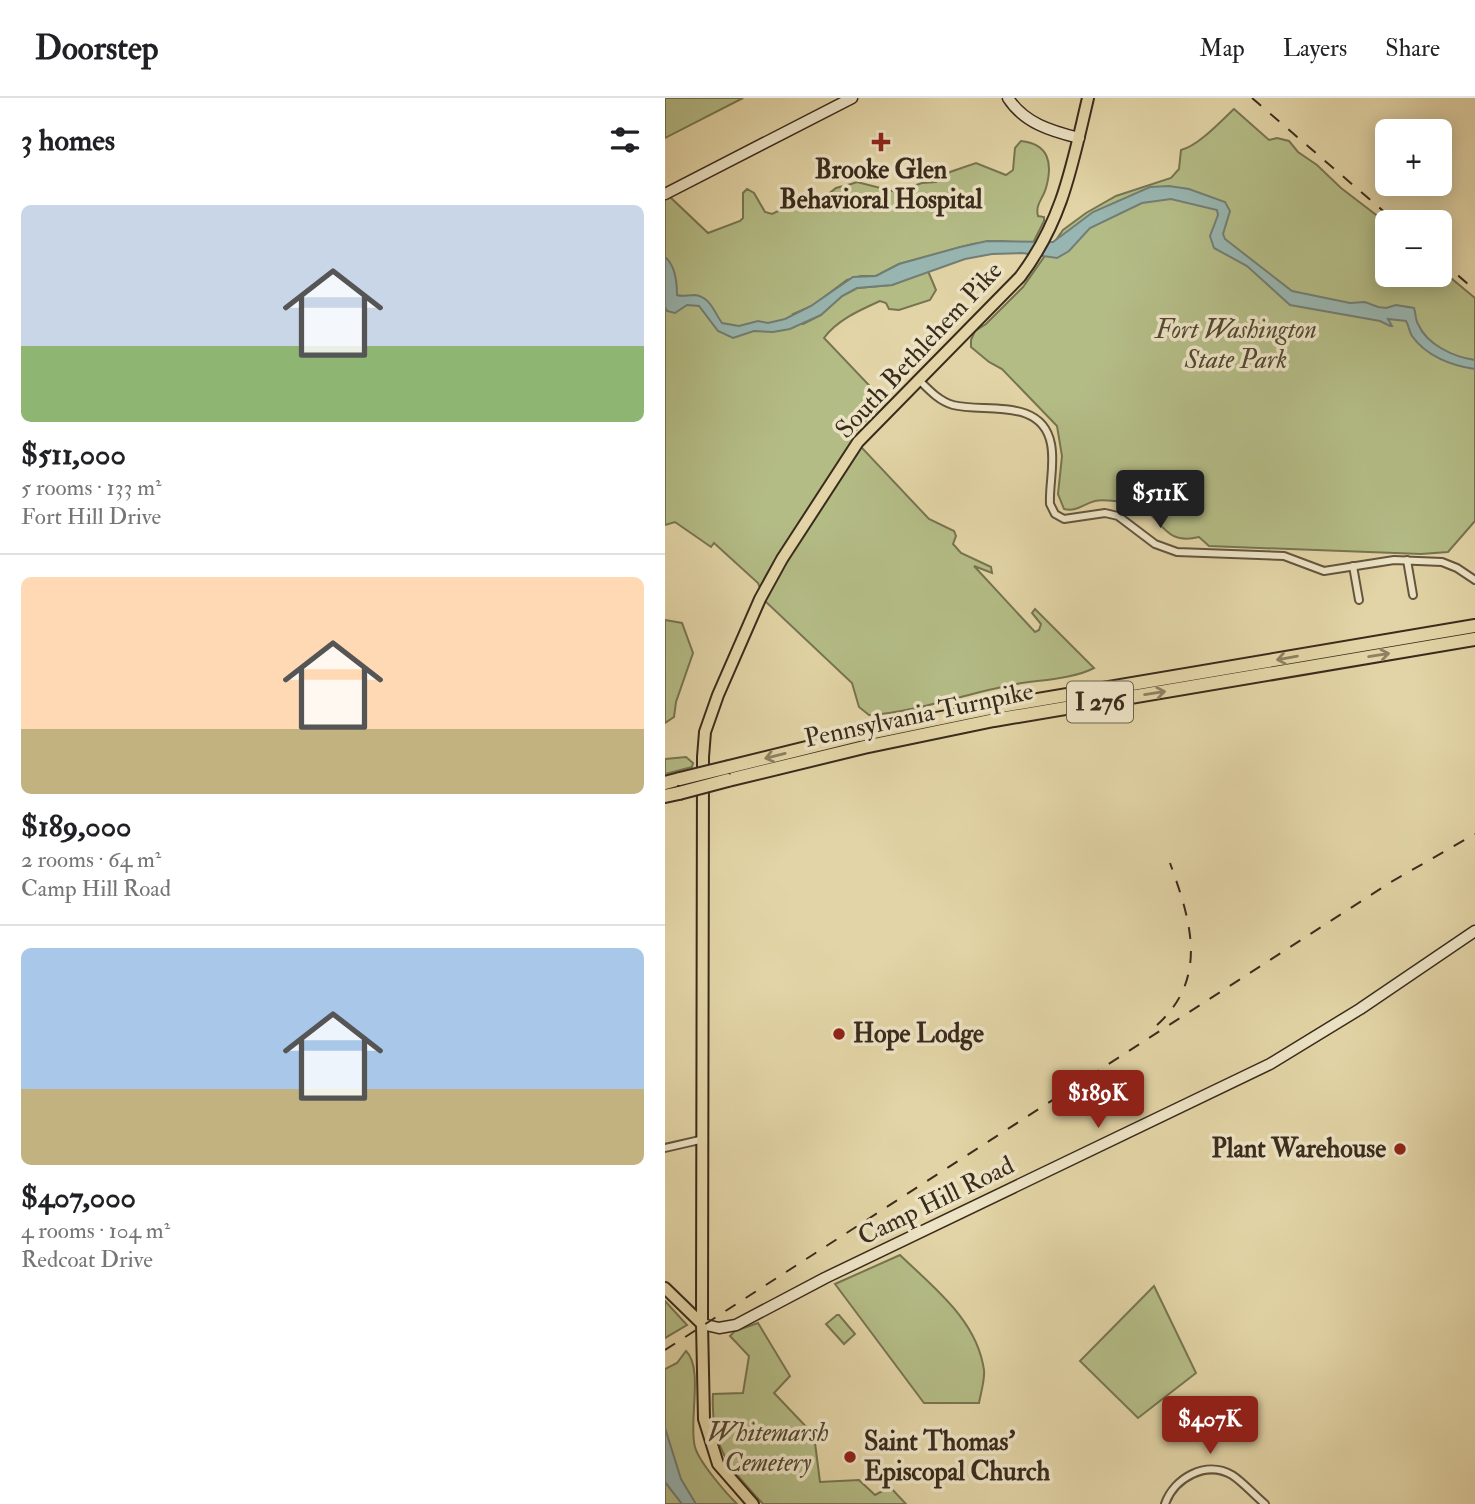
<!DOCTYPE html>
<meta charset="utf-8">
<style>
:root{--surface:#fff;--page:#f6f6f6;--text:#202124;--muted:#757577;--line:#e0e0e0;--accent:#8f2418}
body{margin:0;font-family:"IM FELL Double Pica",serif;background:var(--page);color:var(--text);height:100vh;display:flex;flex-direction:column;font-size:26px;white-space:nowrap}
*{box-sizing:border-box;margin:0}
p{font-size:23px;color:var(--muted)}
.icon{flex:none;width:38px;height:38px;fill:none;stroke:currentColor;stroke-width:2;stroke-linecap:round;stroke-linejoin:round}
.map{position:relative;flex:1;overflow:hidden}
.panel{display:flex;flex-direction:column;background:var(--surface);width:665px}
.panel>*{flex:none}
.buttons{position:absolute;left:710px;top:21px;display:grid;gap:14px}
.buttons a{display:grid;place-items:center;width:77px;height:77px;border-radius:10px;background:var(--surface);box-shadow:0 4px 18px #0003;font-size:35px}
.price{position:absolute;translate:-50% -60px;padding:0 16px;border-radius:7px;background:var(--accent);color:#fff;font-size:23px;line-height:46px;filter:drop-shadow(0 2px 4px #0008)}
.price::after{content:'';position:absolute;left:50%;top:42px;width:21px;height:16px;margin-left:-10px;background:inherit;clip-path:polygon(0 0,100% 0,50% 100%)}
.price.current{background:#222;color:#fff}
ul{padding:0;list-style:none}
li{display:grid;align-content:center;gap:14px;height:371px;padding:0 21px}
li+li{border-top:2px solid var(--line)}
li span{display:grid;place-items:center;height:217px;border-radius:10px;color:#555}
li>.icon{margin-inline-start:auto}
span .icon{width:126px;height:126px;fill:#fffc;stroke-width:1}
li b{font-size:30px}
h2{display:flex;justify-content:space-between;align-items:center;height:84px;padding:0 21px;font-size:30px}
header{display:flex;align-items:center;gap:42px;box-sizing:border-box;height:98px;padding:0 35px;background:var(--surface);border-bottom:2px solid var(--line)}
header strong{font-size:33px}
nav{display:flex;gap:38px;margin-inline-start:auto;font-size:24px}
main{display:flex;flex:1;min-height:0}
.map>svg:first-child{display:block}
</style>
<header>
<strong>Doorstep</strong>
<nav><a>Map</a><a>Layers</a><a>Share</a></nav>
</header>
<main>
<section class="panel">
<h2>3 homes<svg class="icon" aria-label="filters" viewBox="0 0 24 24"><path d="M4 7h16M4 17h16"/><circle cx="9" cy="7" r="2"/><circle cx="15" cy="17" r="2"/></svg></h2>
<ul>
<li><span style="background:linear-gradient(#c9d6e8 65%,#8fb573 0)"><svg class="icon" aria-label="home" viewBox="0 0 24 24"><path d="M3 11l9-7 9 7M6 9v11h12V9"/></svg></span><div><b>$511,000</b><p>5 rooms · 133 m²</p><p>Fort Hill Drive</p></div></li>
<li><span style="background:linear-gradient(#ffd9b3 70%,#c2b280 0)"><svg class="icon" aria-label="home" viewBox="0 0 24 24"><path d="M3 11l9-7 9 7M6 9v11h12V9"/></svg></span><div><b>$189,000</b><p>2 rooms · 64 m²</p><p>Camp Hill Road</p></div></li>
<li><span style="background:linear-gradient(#a9c7e8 65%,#c2b280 0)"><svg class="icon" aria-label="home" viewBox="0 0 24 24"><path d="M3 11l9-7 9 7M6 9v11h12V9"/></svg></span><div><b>$407,000</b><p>4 rooms · 104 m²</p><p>Redcoat Drive</p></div></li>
</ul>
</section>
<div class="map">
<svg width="810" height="1406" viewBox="0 0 810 1406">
<rect width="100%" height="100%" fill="#e2d4a6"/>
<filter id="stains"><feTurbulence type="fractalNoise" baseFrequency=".00286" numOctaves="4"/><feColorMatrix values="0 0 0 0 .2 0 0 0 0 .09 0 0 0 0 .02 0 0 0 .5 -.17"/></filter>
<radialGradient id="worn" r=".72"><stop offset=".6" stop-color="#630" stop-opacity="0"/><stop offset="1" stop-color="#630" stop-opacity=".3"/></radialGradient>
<g fill="#b4bc86" stroke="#777451" stroke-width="2">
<polygon points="0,0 78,0 0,40"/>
<path d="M569,11L604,42L612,40L624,43L633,54L652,67L676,90L723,126V177H775V171L810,200V423L783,454L756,456L544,448L534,439C496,449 497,415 469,406C462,404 438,401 430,403C418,406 412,414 399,411L393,396L397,358L392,328L337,271L324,264L306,249V242L310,233L321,226L358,189L398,132L421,115L451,98L506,80L514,71L516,52C533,48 555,24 569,11Z"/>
<path d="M356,43C384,46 388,65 381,90C378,101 370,106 373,118L379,119V123L368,145L332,143L308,146L234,166L211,178H196L182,182L147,208L128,216L138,226L156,217L177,198L192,190L227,187L263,173L271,192L265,202L234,212L224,211L221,205L215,203C195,212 172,222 159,240L220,304L188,335L197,350L264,421L289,433L291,438L288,446L296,455L326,469L327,475L309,468L370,534L374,532L376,526L367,515L370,511L429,570C409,581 372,582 346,587C301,596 250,614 204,617L194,609L187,585L101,504L93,485L49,445L46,449L10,424L0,427V100L4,98L43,135L75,123L78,120V95L82,91L89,95L100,114L107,116L124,108L156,102L171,90L186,86L192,84L231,94L257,85L271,84L282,75L311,65L341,77L348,72L350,50Z"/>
<polygon points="0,522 17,525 28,555 11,604 9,619 0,625"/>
<polygon points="21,659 28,665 27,669 0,676 0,661"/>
<path d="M235,1157C269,1190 312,1222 319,1272C320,1282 316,1294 314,1305H259L170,1186Z"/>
<polygon points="489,1188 531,1275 473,1320 415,1263"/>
<polygon points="0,1203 22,1227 0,1240"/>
<polygon points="172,1217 174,1217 190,1236 179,1246 161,1226"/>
<path d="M93,1225L125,1278L109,1295L149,1337L155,1384L194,1382L210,1397L225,1389L241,1406H98C64,1369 45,1349 48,1296L78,1295L84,1258L65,1238L70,1233Z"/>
<path d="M21,1253C39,1270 23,1325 30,1349C34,1364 61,1395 72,1406H0V1271L12,1265Z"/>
</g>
<g fill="#98b6b1" stroke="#727e75" stroke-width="2">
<path d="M504,88L524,91L560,104L565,113L558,136L560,141L627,193L685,205L700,204L713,209L721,210L731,207L749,210C751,215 750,221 753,226C762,247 789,259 810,262V271C787,268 761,258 747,238C744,233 744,228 741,223L723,221L727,228H725L715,223L625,207L582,168L549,150L545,138L553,117L552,112L506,101L477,105L425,130L404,153L392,160L357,155L327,156L300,161L227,187L192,190L177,198L156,217L125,231L108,234L89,233L68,240L53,233L34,208L22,207L10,215L2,213L0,209V159C10,167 12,184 12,197C18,199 22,197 29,197C45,198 49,214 57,225L74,228L93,223L103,225L120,221L146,208L188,179L211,178L234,166L295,149L322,143L388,144L428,114L485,89Z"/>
<polygon points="0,1330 16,1381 31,1406 17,1406 0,1384"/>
</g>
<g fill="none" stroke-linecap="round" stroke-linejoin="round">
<defs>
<g id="street">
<path d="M254,282C264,292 274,303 288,307C320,315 377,299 386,346C390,366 384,387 385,406L390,416L399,421L440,415L453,418L490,446L512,454L619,458L659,473L729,462L777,464L792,470L810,482"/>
<polyline points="742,462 748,497"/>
<polyline points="688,468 694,502"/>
<polyline points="0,1050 39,1041"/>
<path d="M500,1406C509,1380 541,1362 567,1377C578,1384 589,1397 600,1406"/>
</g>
<g id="secondary">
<path d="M343,0C359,25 386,33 414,40"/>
<polyline points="0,96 187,0"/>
<polyline points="37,1226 54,1230 71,1227 160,1180 605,966 695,911 810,833"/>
</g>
<g id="primary">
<polyline points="0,1190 37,1226"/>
<path d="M88,1406L53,1366L39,1321L37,1226L38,659L40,634L53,597L95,501L117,461L193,344L355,179C398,122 407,67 423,0"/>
</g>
<g id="highway">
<polyline points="64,669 194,637 325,610 810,528"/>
<polyline points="63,682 199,649 329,622 810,541"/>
<polyline points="0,685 15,681"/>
<polyline points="0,698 14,695"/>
</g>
</defs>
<use href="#street" stroke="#64553e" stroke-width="10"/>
<use href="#secondary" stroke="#3a2b1c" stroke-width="13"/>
<use href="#primary" stroke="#3a2b1c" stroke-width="14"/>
<use href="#highway" stroke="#3a2b1c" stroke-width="16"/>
<use href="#street" stroke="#ece3c5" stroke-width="6"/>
<use href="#secondary" stroke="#ece3c5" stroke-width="10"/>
<use href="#primary" stroke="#e2d4a6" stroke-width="10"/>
<use href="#highway" stroke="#e2d4a6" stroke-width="12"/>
<g stroke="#3a2b1c" stroke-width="2" stroke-dasharray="12 12" stroke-linecap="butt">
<polyline points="587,0 731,124"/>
<polyline points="775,162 810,192"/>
<path d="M492,927C544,880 526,823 505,765"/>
<polyline points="0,1252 726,784 810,736"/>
</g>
<defs>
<g id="highway-bridge">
<polyline points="15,681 64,669"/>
<polyline points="14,695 63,682"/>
</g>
</defs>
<use href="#highway-bridge" stroke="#3a2b1c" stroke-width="16" stroke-linecap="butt"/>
<use href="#highway-bridge" stroke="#e2d4a6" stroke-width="12"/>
</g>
<defs><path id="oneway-shaft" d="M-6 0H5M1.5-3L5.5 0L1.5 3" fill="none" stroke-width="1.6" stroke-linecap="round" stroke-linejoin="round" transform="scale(1.75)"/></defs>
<g stroke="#8e8061">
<use href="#oneway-shaft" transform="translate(714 557) rotate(-9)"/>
<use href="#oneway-shaft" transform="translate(622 560) rotate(170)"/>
<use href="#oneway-shaft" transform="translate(490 595) rotate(-9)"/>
<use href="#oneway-shaft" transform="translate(110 658) rotate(166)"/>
</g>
<g fill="#8f2418" stroke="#ece3c5" stroke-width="2.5">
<path d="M212.5 33.5h7v7h7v7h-7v7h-7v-7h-7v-7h7z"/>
<circle cx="174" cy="936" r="7"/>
<circle cx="735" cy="1051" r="7"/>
<circle cx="185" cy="1359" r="7"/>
</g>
<g text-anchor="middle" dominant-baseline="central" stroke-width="7" stroke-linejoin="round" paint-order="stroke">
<rect fill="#ece3c5" stroke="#6f624f" stroke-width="2" x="402" y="583.5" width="66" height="41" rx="5"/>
<g font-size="24" font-weight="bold" fill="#3a2b1c">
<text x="435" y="604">I 276</text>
</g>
<g font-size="26" font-weight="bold" fill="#3a2b1c" stroke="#ece3c5" text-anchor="start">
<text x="216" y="72" text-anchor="middle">Brooke Glen<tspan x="216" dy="30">Behavioral Hospital</tspan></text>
<text x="188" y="936">Hope Lodge</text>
<text x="721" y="1051" text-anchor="end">Plant Warehouse</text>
<text x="199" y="1344">Saint Thomas'<tspan x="199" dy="30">Episcopal Church</tspan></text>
</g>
<g font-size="26" font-style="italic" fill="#524831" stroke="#ece3c5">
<text x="571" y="232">Fort Washington<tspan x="571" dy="30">State Park</tspan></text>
<text x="103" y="1335">Whitemarsh<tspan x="103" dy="30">Cemetery</tspan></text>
</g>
<g font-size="26" fill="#3a2b1c" stroke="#ece3c5">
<text transform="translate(254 252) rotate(-47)">South Bethlehem Pike</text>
<text transform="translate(254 617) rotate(-12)">Pennsylvania Turnpike</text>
<text transform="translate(271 1103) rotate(-26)">Camp Hill Road</text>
</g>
</g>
<rect width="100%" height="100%" filter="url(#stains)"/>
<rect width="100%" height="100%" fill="url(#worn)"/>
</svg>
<div class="buttons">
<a>+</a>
<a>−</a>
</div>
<b class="price current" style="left:495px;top:432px">$511K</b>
<b class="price" style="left:433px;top:1032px">$189K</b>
<b class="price" style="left:545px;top:1358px">$407K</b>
</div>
</main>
